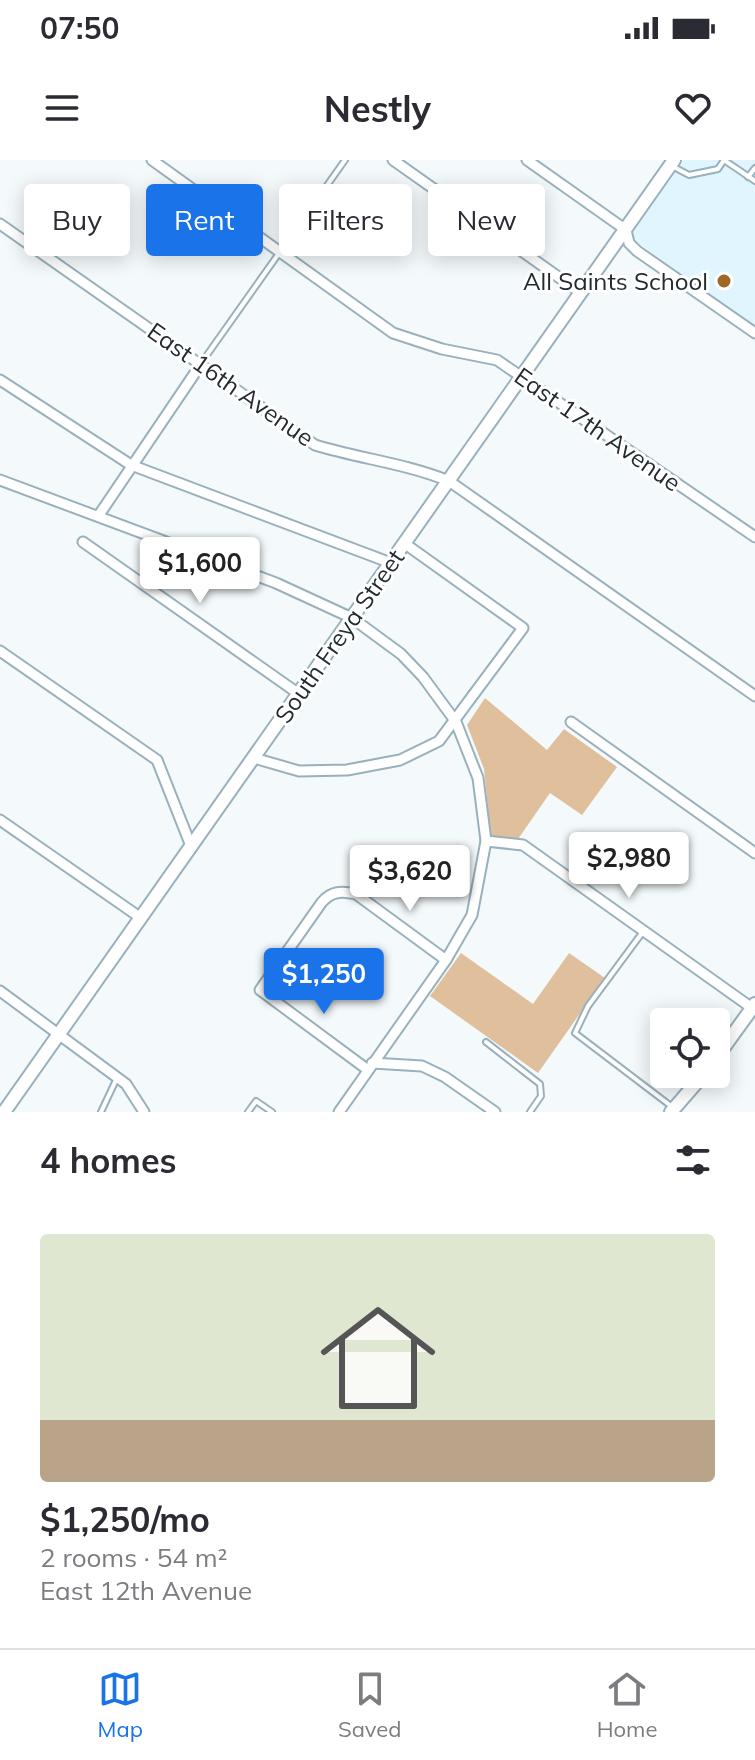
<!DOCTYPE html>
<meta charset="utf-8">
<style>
:root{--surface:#fff;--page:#f2f2f3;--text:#2b2b33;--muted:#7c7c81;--line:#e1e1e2;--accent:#1a73e8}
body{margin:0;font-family:Mulish,sans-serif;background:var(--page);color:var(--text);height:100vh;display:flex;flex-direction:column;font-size:30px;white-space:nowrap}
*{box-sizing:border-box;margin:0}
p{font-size:26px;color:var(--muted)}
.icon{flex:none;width:44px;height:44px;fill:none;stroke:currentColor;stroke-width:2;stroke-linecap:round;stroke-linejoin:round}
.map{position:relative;height:952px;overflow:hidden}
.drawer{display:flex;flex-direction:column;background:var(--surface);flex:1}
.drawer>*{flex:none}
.guide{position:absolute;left:24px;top:24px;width:708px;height:72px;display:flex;gap:16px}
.fabs{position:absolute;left:650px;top:848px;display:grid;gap:16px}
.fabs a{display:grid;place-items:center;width:80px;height:80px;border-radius:8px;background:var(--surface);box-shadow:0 4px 20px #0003;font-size:40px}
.price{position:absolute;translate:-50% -68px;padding:0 18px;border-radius:8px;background:#fff;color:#222;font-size:26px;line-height:52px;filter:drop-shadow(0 2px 4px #0008)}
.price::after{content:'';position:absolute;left:50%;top:48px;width:24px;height:18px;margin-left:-12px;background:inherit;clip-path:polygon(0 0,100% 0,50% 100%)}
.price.active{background:var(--accent);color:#fff}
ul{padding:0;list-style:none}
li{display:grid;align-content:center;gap:16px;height:424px;padding:0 40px}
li+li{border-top:2px solid var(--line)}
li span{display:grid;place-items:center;height:248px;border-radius:8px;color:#555}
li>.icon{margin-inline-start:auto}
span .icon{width:144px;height:144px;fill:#fffc;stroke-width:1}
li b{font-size:34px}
h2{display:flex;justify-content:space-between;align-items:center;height:96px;padding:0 40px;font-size:34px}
.chip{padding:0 28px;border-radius:8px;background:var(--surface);box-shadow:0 4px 20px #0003;font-size:28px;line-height:72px}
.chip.active{background:var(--accent);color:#fff}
.status{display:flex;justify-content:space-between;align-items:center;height:56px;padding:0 40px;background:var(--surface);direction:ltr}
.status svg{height:22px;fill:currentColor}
header{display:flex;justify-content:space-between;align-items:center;height:104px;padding:0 40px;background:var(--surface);font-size:36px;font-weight:700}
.tabs{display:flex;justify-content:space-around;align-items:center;height:112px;border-top:2px solid var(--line);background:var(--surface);font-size:22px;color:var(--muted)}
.tabs a{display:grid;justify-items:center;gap:4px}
.tabs .active{color:var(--accent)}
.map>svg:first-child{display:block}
</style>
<div class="status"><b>07:50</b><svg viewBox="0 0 49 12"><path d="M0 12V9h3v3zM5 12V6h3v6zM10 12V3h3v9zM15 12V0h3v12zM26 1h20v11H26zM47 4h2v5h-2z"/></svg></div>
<header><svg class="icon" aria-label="menu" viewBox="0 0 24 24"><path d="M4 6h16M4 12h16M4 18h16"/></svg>Nestly<svg class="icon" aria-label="heart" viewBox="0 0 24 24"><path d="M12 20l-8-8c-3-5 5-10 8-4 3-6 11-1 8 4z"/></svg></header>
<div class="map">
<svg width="755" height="952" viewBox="0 0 755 952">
<rect width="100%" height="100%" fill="#f4fafc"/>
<polygon fill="#e1f5ff" points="684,0 755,0 755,165 630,77"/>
<g fill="#e0bf9d">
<polygon points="485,538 547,590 564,569 617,607 582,655 550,633 516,682 491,678 484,609 467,565"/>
<polygon points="461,793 533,844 569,793 605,818 538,913 430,836"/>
</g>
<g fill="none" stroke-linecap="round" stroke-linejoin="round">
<defs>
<g id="lane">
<polyline points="724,0 755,21"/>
<polyline points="672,6 689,15 718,9 724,0"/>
<polyline points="748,17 755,8"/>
<polyline points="202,202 345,0"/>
<polyline points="642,773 588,846 575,873 671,946"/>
<polyline points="486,882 540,924 541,936 530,952"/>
<polyline points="101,952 116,920"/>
<polyline points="248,952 256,941 272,952"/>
</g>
<g id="street">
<polyline points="152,0 393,173 442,189 497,200 755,377"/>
<polyline points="393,0 581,133"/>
<polyline points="527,0 626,70 629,83 637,91 755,173"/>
<path d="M0,64L315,285C361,299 404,303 449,321L755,536"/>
<polyline points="0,220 131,305 391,403"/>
<polyline points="0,320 276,423 352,458 401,494 423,517 456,562 478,618 486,681 472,755 446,800 339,952"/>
<polyline points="99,355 201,204"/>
<polyline points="83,382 299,534"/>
<polyline points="0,491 157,600 191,686"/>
<polyline points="571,562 755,693"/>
<polyline points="254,598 299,611 347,610 400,600 439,581 523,468 404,383"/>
<polyline points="0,660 141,758"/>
<polyline points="486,681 523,685 752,848"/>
<polyline points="0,831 126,924 144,952"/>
<polyline points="372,903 422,906 445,917 495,952"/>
<path d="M368,910L260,830L322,742C332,731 341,731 356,734L446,800"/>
</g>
<g id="secondary">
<polyline points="716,898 755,844"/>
<polyline points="4,952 674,0"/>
<polyline points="671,952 704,914"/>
</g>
</defs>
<use href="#lane" stroke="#98b1bd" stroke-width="8"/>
<use href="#street" stroke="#98b1bd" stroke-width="13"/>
<use href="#secondary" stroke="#98b1bd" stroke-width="16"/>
<use href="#lane" stroke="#fff" stroke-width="4"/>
<use href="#street" stroke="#fff" stroke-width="9"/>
<use href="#secondary" stroke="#fff" stroke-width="12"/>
</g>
<circle fill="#9f6824" stroke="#fff" stroke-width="3" cx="724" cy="121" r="8"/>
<g text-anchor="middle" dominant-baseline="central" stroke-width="6" stroke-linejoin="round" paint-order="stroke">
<g font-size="24" fill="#212b30" stroke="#fff" text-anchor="end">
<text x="708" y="121">All Saints School</text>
</g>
<g font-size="24" fill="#212b30" stroke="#fff">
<text transform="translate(231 224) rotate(35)">East 16th Avenue</text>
<text transform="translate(598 269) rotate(35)">East 17th Avenue</text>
<text transform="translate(339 476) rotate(-55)">South Freya Street</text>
</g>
</g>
</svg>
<div class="fabs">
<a><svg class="icon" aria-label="locate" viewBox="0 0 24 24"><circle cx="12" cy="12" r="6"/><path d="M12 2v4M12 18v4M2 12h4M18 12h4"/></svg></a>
</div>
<b class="price" style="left:200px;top:445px">$1,600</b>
<b class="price" style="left:629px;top:740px">$2,980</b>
<b class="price" style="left:410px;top:753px">$3,620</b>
<b class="price active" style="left:324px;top:856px">$1,250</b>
<div class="guide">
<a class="chip">Buy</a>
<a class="chip active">Rent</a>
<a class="chip">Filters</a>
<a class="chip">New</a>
</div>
</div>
<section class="drawer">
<h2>4 homes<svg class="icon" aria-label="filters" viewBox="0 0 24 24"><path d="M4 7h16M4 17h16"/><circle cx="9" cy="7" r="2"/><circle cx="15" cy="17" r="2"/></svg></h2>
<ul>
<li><span style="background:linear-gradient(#dfe7d0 75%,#b9a48a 0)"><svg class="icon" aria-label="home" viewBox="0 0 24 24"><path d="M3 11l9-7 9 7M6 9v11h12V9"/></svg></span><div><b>$1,250/mo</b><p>2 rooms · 54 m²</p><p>East 12th Avenue</p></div></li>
</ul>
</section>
<nav class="tabs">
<a class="active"><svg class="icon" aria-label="map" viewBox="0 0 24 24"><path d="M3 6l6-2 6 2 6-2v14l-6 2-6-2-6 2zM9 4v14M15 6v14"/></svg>Map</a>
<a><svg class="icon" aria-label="saved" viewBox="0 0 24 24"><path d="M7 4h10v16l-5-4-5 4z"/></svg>Saved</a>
<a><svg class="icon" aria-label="home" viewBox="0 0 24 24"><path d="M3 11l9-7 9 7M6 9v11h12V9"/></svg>Home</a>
</nav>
